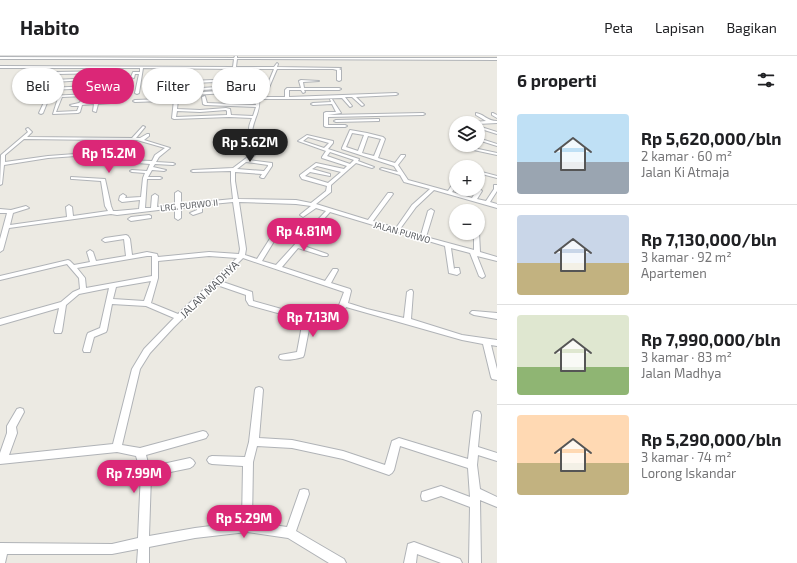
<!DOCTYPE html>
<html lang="id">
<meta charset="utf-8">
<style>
:root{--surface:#fff;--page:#f6f6f6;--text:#202124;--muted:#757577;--line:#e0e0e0;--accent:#db2777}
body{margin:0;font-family:"Exo 2",sans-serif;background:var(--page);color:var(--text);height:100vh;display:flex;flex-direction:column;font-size:15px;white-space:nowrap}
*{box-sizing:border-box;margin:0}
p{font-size:13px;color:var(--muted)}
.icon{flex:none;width:22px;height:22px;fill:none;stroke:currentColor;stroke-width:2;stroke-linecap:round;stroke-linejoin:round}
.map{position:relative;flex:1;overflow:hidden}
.side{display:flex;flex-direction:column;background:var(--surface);width:300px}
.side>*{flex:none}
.guide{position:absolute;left:12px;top:12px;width:380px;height:36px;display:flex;gap:8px}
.tools{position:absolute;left:449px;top:60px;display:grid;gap:8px}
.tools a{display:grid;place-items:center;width:36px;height:36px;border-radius:50%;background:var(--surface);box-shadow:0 1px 3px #0004;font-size:20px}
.price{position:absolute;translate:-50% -34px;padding:0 9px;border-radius:14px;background:var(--accent);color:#fff;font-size:13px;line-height:26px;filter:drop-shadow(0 1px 2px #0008)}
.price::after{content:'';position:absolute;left:50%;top:24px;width:12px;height:9px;margin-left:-6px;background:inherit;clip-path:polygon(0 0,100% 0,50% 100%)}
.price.selected{background:#222;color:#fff}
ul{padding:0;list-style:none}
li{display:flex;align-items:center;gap:12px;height:100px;padding:0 20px}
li+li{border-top:1px solid var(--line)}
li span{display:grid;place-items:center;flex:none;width:112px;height:80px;border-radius:4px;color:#555}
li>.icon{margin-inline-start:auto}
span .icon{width:48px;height:48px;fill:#fffc;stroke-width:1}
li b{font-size:17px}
h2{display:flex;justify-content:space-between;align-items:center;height:48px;padding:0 20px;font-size:17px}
.pill{padding:0 14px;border-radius:18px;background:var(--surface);box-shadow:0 1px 3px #0004;font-size:14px;line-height:36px}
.pill.selected{background:var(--accent);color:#fff}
header{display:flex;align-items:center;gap:24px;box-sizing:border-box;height:56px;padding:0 20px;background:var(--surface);border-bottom:1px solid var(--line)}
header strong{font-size:19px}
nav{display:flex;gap:22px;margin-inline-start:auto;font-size:14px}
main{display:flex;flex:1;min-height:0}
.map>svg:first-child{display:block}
</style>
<header>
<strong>Habito</strong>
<nav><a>Peta</a><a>Lapisan</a><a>Bagikan</a></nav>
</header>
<main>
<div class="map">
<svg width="497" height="507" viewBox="0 0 497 507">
<rect width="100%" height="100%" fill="#eceae3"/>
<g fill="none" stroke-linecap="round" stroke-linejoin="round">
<defs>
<g id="minor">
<path d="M235,0H237V2H497V4L237,3L236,11H274L277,7L278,8L277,11L341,12L339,13L341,14V24L339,25L337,24V14L333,13H277L268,34L265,33L268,27L249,28L254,33L258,41H285V34L287,32H301L299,25L301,24L319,25L303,26L304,32H339L341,33L339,34H304L305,36L303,37L301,34H289V41L396,37L398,38L396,39L356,41L364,49L362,50L352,41H345L352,50L350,51L342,42L310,43H259C261,56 252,65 252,78C252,84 255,91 257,97L249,104L272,107V110L264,122H262L260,121L262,118L235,116V125L238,143L296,144L311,147L326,135L327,130L302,123L300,120V119L316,107L344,113L347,110L322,102V101L326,95L298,85L307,79L333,85V87L328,93L359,103L358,105L374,111L372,112L356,107L331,129V136L316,148L368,164L388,137H392L393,138L373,165L396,172L412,149L430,133L404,126L400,119L380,113L382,112L398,116L394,110L342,93V92L350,74L367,77L383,81L385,83L378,102L395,107L401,99H405V100L398,109L408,124L448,135L454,126H456V131L452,136L472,142L477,134H481L482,135L477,143L486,145L494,133V129H497V135L490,146L497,148V152L434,134L416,151L400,173L421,179L428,155L431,153L434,155L426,181L474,194V177H478V176H479L480,196L497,201V205L477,200L485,220L484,221L482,222L479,220L470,197L451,192L454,213L455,212H459L460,217L457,219L449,217L445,190L398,176H394L393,175L330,156L301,189L327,198L328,199L327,200H323L298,192L282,211L325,225L333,213H337L338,214L331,227L350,233L351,235L348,247L367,253L404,262L407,236L410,234H412L413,236L411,263L462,279L497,284V290L491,289L497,313V324L492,323L491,321L483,288L462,284L346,251L342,259H338L336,257L344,236L243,202L220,225L252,236L253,245L310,261L311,263L304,299L303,301C296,303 287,305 280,303L279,301L280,299L297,296L303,264L249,249L246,244V239L217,229L174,271L150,297L140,313L122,389L140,392L203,375L206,376L208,379L206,382L203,383L146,399L149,411L190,402L193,404L195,407L193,410L190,412L151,420L149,480L195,472L242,466L243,410L212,408L209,407L207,404L209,401L212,400L245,401L249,386L255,334L256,332L259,331L262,332L263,334L259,382L292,384L343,395L385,409L392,385L399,382L468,403L473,359L474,356L477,355L480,356L481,359L478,391L497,397V405L478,399L477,409L480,433L497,441V451L480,444L481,507H469L470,451L441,440L426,445L422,444L421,440L422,436L441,430L470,441L468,412L400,390L394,414L392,417L389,419L343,403L292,392L257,390L253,406L252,466L287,471L300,434L304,433L308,434L309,438L296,475L344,503L346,507H329L288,482L247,476L195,482L149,491V507H137L138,493L112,498H7L5,507H0V487L112,488L138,482L141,416L136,400L117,396L0,408V397L7,377V370L17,353L20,352L23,353L24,356L16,371L17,377L9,399L113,388L132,313L144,293L174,262L146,250L112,248L107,274L106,276L94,281L90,296H84L83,294L87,279L88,277L100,272L109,232L79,238L66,249L62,275L61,277H55L54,275L59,252L0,269V263L61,246L73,236L80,233L79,222L67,208L0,224V220L68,204L70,205L74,209L90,206L87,196L90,194L93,196L96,205L126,200L124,183L105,186L102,184L105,182L126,179L128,180L130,183L132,199L147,196L157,198L158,201L209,196L239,198L240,193L233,146L202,149V156L193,159L190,157L197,154V150L181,152V162L178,164L175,162V152L117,159L111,158L9,172L3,194L0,196V183L7,157H0V153L11,154L26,150L29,152L13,157L10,169L67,161L66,151L69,149L72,151L73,160L108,155L105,150L101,125L73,123H71V121L105,123L111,150L113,155H117L139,153L140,144L122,146L119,144L120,140L123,138L126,140L125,142L141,141L143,122L145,117L132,116L130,115L132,114L147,115L150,108L124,106L122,105L124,104L152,105L155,99L165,92L137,84H108L90,99L48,102L4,109L2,128L0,129L1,99L28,76L26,73L28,72L32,76L27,81L132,82L143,70L145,71L136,82H140L147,78H149V80L144,84L170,92L159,101L156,106L173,107L175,108L173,109L155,108L153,111L166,114L164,115L152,114L148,121H160L162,122L160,123H147L145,152H151L152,140L155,138L158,140L157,151L175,149V137L178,135L181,137V148L233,143L231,125V115L193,116L191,115L193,114L233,112L253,97C249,84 246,75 252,62L229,61L174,63L172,62L174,44L176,43L178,44L177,53L200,54L226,52L230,53L231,59L253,60L256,51L205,49L203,48L202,41L205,40L207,47L256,49L254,39L249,31L221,33V35L246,34L245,36L157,41L152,36L154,27H160L159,15L161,14L170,15L163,16L164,27L173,26L172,14L185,13L187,14L189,25L238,23L242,29H240L237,25L218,26L220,31L247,29C241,26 236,19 234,13L143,12L139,37L137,38L135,37L139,18H135L134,22L131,21L133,16H140V12H0V10L233,11L234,3H0V1L234,2ZM237,13H274L269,25L247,26L239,18ZM184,15L185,26H176L175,16ZM214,26L217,31L156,35L157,29ZM217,33L218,35L158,39L156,37ZM226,54L227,55V59L176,61L177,55L200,56ZM352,77L364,79L358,95L346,91ZM368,80L381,83L374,100L362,97ZM308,81L329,87L324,92L303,85ZM24,83L103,84L89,97L48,100L5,106V99ZM330,96L354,104L350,108L327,100ZM246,106L268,109V110L264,115L237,113ZM317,110L341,116L328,127L305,120L310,116L330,120V118L312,113ZM239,146L296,148L311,150L301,158L300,159L303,161L316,152L326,155L311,171L285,164L283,165V167L308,174L276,209L262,205L276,182L275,181H271L257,203L245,199L246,193ZM147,200H152V220L86,232L85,222L77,212ZM209,200L237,202L178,258L151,247L158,222V205ZM151,225L144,245L113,243L116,231Z"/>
<polygon points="111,15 112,17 57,18 55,24 111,21 113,22 55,26 53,30 50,29 54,17 56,16"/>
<path d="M110,29L111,31L51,34L48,40L112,37L111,47L98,48L96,56L93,55L94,48L82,49L80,56L78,57L53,58L58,42H49L43,57L41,58L39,57L46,42L44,41L49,32ZM109,39L108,45L98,46L99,43L97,42L95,43V46L83,47L84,45L82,44L79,47L70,49L72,50H79L77,55L56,56L62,41Z"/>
<polygon points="163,43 164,45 135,46 133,45 135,44"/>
<polygon points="330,43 332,43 341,57 328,59 423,57 425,58 423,59 328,61 328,69 345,69 347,70 345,71 326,71 324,70 324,57 326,56 336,56 332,48 313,49 311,48 313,47 331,46"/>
<path d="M476,57C484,58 487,65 497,65V67L478,68V67H472L474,66L486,65L476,59Z"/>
<polygon points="493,57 497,59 497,62 492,59 492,57"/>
<polygon points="378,63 379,63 379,65 336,66 334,65 336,64"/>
<polygon points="478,70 497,76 497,78 478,72"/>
<polygon points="478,82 497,88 497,90 478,84"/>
<polygon points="469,91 497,97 497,99 469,93"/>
<polygon points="478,115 497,120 497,122 478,117"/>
<polygon points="149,159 151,160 151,162 131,165 128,163 131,161"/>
<polygon points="472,255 474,255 497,257 497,263 474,259 470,257"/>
<polygon points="414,486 460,503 462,507 441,507 417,498 416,507 404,507 408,488"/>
</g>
</defs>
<use href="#minor" stroke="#b0b3b7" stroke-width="2"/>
<use href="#minor" fill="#fff" fill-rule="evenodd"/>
</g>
<g text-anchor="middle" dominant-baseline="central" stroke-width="3" stroke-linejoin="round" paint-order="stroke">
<g font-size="9" fill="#5b5e62" stroke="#fff">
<text transform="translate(189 149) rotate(-6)">LRG. PURWO II</text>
<text transform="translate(402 176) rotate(16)">JALAN PURWO</text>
</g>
<g font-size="11" fill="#5b5e62" stroke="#fff">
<text transform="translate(209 233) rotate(-44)">JALAN MADHYA</text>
</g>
</g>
</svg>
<div class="tools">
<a><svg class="icon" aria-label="layers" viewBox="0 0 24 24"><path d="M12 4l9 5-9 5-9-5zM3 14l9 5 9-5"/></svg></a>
<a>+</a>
<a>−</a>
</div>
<b class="price selected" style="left:250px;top:107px">Rp 5.62M</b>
<b class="price" style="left:109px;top:118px">Rp 15.2M</b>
<b class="price" style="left:304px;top:196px">Rp 4.81M</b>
<b class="price" style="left:313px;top:282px">Rp 7.13M</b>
<b class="price" style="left:134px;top:438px">Rp 7.99M</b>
<b class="price" style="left:244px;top:483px">Rp 5.29M</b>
<div class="guide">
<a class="pill">Beli</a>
<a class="pill selected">Sewa</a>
<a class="pill">Filter</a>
<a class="pill">Baru</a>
</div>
</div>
<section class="side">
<h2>6 properti<svg class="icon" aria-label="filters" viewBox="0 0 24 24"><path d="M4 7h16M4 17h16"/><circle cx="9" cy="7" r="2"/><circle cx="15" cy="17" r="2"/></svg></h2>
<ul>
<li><span style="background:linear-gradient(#bfe0f5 60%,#9aa5b1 0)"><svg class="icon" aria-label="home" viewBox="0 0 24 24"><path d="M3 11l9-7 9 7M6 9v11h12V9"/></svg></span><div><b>Rp 5,620,000/bln</b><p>2 kamar · 60 m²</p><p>Jalan Ki Atmaja</p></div></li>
<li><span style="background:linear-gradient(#c9d6e8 60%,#c2b280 0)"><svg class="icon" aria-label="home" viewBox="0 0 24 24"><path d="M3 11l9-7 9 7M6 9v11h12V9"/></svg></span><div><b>Rp 7,130,000/bln</b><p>3 kamar · 92 m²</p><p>Apartemen</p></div></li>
<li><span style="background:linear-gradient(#dfe7d0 65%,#8fb573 0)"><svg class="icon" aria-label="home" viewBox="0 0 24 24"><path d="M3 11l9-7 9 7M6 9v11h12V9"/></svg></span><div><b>Rp 7,990,000/bln</b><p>3 kamar · 83 m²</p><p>Jalan Madhya</p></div></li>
<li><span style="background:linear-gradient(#ffd9b3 60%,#c2b280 0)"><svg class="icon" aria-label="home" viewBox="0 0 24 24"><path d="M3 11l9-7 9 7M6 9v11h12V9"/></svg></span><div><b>Rp 5,290,000/bln</b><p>3 kamar · 74 m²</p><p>Lorong Iskandar</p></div></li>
</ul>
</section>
</main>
